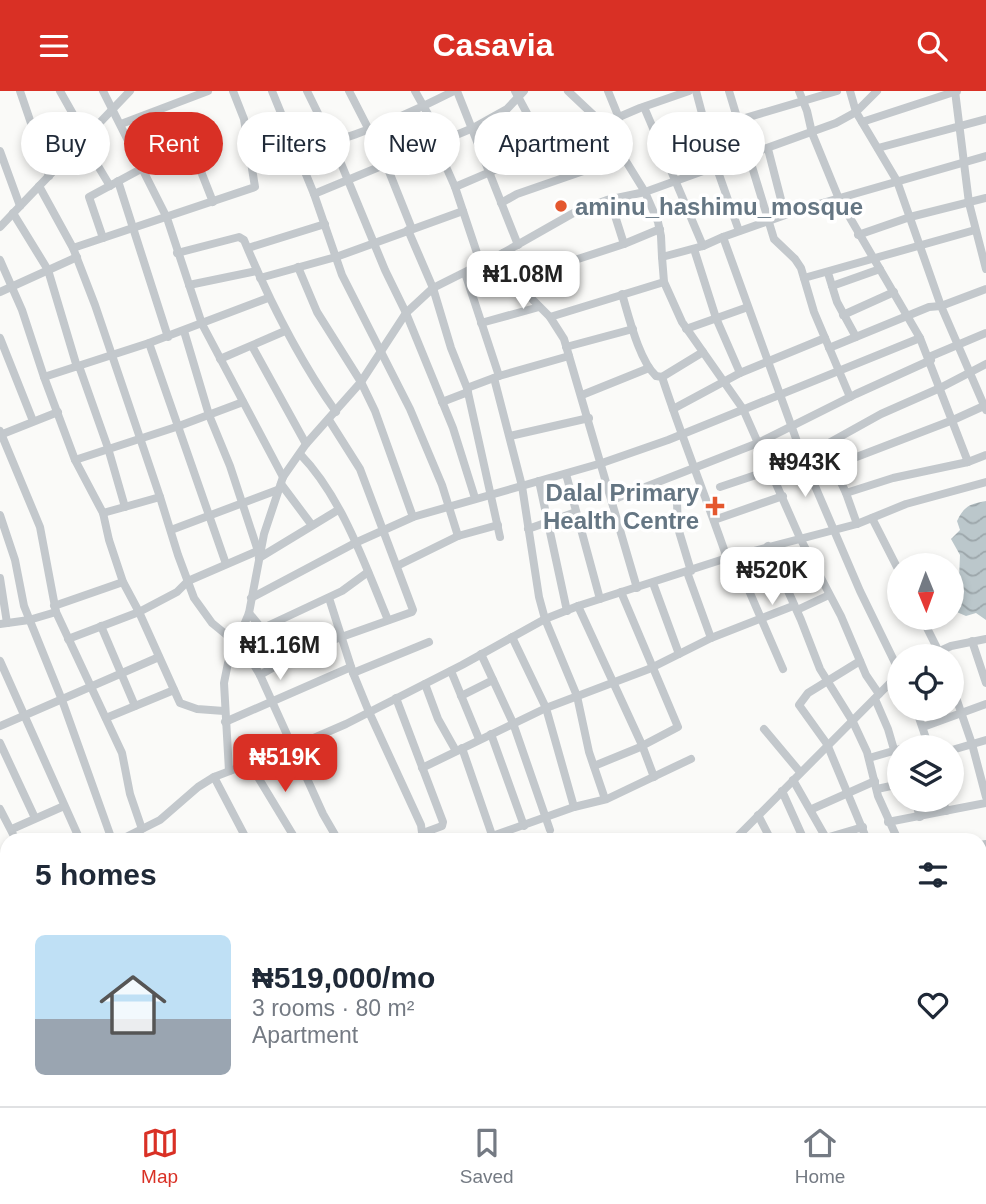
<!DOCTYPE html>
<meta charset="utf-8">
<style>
:root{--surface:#fff;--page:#f2f2f3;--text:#1f2937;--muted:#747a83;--line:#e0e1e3;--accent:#d93025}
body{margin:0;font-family:Helvetica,sans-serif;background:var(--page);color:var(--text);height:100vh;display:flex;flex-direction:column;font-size:26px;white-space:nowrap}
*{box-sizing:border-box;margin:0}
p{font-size:23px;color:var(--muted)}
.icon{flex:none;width:38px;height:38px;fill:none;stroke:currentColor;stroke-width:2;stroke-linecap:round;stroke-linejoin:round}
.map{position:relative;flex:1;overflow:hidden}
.details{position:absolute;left:0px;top:742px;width:987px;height:273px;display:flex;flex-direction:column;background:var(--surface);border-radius:21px 21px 0 0;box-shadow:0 4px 10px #0003}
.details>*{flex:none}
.top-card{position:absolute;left:21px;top:21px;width:945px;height:63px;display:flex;gap:14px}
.needle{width:46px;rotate:179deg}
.fabs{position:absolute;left:887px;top:462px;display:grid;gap:14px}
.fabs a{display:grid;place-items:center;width:77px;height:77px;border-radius:50%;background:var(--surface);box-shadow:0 4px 10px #0003;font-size:35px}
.price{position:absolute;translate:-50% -60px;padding:0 16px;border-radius:14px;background:#fff;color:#222;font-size:23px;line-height:46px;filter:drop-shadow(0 2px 4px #0008)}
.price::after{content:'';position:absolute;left:50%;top:42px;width:21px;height:16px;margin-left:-10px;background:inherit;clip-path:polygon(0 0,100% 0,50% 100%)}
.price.current{background:var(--accent);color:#fff}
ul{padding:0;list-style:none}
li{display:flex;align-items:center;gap:21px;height:175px;padding:0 35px}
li+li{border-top:2px solid var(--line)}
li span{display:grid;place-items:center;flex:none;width:196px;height:140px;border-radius:10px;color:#555}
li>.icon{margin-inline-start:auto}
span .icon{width:84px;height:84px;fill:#fffc;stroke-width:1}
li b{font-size:30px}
h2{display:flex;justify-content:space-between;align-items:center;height:84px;padding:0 35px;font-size:30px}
.chip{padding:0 24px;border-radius:32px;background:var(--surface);box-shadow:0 4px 10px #0003;font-size:24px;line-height:63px}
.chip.current{background:var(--accent);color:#fff}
header{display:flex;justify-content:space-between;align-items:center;height:91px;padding:0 35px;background:var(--accent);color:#fff;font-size:32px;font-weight:700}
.dock{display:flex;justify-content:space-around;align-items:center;height:98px;border-top:2px solid var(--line);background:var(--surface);font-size:19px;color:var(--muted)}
.dock a{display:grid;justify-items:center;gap:4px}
.dock .current{color:var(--accent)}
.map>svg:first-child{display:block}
</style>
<header><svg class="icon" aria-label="menu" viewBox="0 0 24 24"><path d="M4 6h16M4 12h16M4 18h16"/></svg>Casavia<svg class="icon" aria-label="search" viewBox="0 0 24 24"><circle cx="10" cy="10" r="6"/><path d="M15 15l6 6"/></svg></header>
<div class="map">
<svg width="986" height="1015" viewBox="0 0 986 1015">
<defs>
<pattern id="water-waves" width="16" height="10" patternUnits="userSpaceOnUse" patternTransform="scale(1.75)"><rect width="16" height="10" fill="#bbc7cb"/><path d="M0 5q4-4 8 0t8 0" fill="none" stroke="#9ca6aa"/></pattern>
</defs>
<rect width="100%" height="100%" fill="#fafaf8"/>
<path fill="url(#water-waves)" d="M986,410V529L976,522L966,525L952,519V489L959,487L960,464L951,448L960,439L957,430C964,415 970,413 986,410Z"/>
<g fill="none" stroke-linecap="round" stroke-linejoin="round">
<g stroke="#c3c8cc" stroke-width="8">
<polyline points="20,0 49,85"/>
<polyline points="60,0 86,46"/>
<polyline points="103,0 167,127 202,233 283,386"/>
<polyline points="272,0 314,103 342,184 410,318 442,394 458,445"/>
<polyline points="307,0 333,53 385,179 406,222 453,337 475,407"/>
<polyline points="349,0 369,39"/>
<polyline points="415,0 443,50"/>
<polyline points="457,0 518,154"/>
<polyline points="515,0 537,41"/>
<polyline points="568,0 603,33 645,101 658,131 661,145 662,166 703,155 723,146 803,367 860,500 900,582 734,749"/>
<polyline points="608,0 619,27"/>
<polyline points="696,0 716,75 739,140"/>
<polyline points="729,0 774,148 795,168 801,177 814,221 850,306"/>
<polyline points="799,0 807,20 812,42 839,108 920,247 968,371"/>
<polyline points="850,0 856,21 897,90 941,215 986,319"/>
<polyline points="955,0 969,112 986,178"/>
<polyline points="644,16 703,155"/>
<polyline points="862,31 957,0"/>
<polyline points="121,33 208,0"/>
<polyline points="708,38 837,0"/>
<polyline points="83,50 110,95"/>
<polyline points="436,53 455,96 481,174"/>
<polyline points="878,57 986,28"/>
<polyline points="768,58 785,124"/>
<polyline points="0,60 20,115"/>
<polyline points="136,68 191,55 213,111"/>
<path d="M252,71C327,57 385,35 454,0"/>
<polyline points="386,73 412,138"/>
<polyline points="118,90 168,246"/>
<polyline points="39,95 73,157 95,214 160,406 178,464 194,507 212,532 245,559 260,584 323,723 338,749"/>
<polyline points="455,96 640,17 689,0"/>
<polyline points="314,103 473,37 507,18 524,0"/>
<polyline points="610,109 624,153"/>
<polyline points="501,112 517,103 595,76"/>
<polyline points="13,122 48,179 77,276"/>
<polyline points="0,136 130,0"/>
<polyline points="408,139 433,197 451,257 467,297 500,446"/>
<polyline points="858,144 910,126 986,107"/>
<polyline points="723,146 805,117 986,65"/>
<polyline points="103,147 89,106 141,78"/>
<polyline points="73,157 255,96 244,28 233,0"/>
<polyline points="248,157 325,133"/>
<path d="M177,162L239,146L244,149C269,209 298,267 336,321"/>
<polyline points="503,162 532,208 550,226 564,248 637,497"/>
<polyline points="662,166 664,191 682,231 743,318 800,447 841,525 866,584 879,603"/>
<polyline points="0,169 22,219 44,286 75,369 103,422 109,449 123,491 139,521 180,612 197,618 224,620"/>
<polyline points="298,176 317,221 361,291 375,320 413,426"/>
<polyline points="465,182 499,285"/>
<polyline points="828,182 837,211 856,246"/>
<polyline points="260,187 336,166 463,120"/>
<polyline points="804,187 975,139"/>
<polyline points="521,190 538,181 624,153 660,138"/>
<polyline points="189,194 257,180"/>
<polyline points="832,195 880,178"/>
<polyline points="0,201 77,166"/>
<path d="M622,203C629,226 639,269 656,285L662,286C682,347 706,406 727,467"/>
<polyline points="843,224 894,201"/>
<polyline points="550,226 664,191"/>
<polyline points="481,232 539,216"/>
<polyline points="686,238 748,216"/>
<polyline points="184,240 209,324 230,375 258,460"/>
<polyline points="0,247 33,330"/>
<polyline points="149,252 226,473"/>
<polyline points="252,255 306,353"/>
<polyline points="566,256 633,238"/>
<polyline points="829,257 929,216 941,215 986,198"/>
<polyline points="929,266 986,242"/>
<polyline points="220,268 285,240"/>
<polyline points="79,275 108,357 125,416"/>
<polyline points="740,282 825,247"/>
<polyline points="44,286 149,252 268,207"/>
<polyline points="662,286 703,261"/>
<polyline points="494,287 522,395 539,506 545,528 577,605 589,661 605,708"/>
<polyline points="467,297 499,285 569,265"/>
<polyline points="582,304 649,277"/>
<polyline points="442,311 468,301"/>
<polyline points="673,318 740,282 716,227 694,158"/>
<polyline points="0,340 40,436 56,521 122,662 130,703 142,738"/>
<polyline points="0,344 58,321"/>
<polyline points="510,345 589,327"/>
<polyline points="824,355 846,402 857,433"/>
<path d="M300,363C342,406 365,474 388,529"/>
<polyline points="75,369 179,335 243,311"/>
<polyline points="833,375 953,329 986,314"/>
<polyline points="566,383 600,508"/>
<polyline points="773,383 881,323 940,297 986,273"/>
<polyline points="539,390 567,520"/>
<polyline points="281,393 311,433"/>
<polyline points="720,396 771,379"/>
<polyline points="846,402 893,387 968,371 986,364"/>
<polyline points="612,409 758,352 856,303 931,269"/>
<polyline points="677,412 678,437 691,480"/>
<polyline points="103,422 160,406"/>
<polyline points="0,424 15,469 24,515 62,609 112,749"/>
<polyline points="872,427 900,482"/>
<polyline points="714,429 783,405"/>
<polyline points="528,438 576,421"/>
<polyline points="171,439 280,398"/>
<polyline points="768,455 801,529 820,578 853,631 867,661 878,705 898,749"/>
<polyline points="734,465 783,578"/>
<polyline points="259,467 338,419"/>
<polyline points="397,475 458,445 498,434"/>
<polyline points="687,481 711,547"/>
<polyline points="0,487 7,532"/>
<polyline points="653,492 679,563"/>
<polyline points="251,507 355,452 413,426 602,372 668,349 920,247"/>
<polyline points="329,507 353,582 369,621 421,734 423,749"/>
<polyline points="54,515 123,491"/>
<polyline points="578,515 642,654 654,686"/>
<polyline points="797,519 829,504"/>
<polyline points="249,522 268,545 281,571"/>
<polyline points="922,527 941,565"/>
<polyline points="0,533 29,529 56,521"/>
<polyline points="101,535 135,615"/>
<polyline points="263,537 342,500 368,481"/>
<polyline points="512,546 546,617 574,716"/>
<polyline points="68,548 139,521 177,501 188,490 260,459"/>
<polyline points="972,550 986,592"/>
<polyline points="481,563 513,632 550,739"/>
<polyline points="929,565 951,555 986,548"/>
<polyline points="0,570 80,749"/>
<polyline points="860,570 808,602 799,614 827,653 867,749"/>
<polyline points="451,580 479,648"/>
<polyline points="353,582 429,551"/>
<polyline points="260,584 302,560 412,521 413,519 360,378 329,329"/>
<polyline points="425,593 438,628 456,660"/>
<polyline points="952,595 972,653 986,706"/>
<polyline points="461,605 493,589"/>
<polyline points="396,607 443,731 442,735 423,742"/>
<polyline points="875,608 888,638 900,679"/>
<polyline points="916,618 929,656"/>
<polyline points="106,627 174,599"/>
<polyline points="225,631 351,576"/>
<polyline points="0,635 159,566"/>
<polyline points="923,636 986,613"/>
<polyline points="764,638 800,681"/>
<polyline points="491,643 524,735"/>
<polyline points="0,652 35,727"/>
<polyline points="905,656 928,650"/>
<polyline points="462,657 492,744"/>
<polyline points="952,659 986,649"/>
<polyline points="869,667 900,658"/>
<polyline points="250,673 296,749"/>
<polyline points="594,675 638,657 678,636 621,501"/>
<polyline points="422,677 546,617 649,578 711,547 793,515"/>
<polyline points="229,680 224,592 228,572 249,522 264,443 283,386 306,353 361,291 406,222 433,197 503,162 577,120 607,109 645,101 836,32 856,21 877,0"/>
<polyline points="214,686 247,749"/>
<polyline points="793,689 826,747"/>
<polyline points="877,698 900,693"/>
<polyline points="782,700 804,749"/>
<polyline points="915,709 920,726"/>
<polyline points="943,709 946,720"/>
<polyline points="0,718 16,749"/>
<polyline points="812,718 875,690"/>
<polyline points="758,724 771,749"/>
<polyline points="888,731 986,712"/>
<polyline points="12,738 64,715"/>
<polyline points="120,749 160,729 198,696 214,686 293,656 346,633 462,574 545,528 578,515 727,467 857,433 906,413 986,391"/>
<polyline points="481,749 574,716 607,708 691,668"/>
<polyline points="819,749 863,736"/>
<polyline points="980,754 986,753"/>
<polyline points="0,785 7,787"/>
<polyline points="980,802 986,799"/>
<polyline points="980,871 986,869"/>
<polyline points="980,889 986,913"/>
<polyline points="980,969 986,968"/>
<polyline points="980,989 986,987"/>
<polyline points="111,1008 114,1015"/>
<polyline points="327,1008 329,1015"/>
<polyline points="433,1008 436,1015"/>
<polyline points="471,1008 474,1015"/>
<polyline points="507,1008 510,1015"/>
<polyline points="673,1008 674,1015"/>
<polyline points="768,1008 770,1015"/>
<polyline points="818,1008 820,1015"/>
<polyline points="557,1015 561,1008"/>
<polyline points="642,1015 659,1008"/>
<polyline points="833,1015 854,1008"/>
<polyline points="911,1015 927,1010 951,1014 976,1008"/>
</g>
</g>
<g fill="#e4572e" stroke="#fff" stroke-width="2.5">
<circle cx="561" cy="115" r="7"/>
<path d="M711.5 404.5h7v7h7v7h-7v7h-7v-7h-7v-7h7z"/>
</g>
<g text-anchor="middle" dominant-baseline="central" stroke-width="7" stroke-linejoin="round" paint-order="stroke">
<g font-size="24" font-weight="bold" fill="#657683" stroke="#fff" text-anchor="start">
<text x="575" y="115">aminu_hashimu_mosque</text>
<text x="699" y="401" text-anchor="end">Dalal Primary<tspan x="699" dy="28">Health Centre</tspan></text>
</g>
</g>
</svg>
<div class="fabs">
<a><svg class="needle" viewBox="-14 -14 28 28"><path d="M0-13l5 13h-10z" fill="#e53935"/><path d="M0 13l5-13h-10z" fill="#747a83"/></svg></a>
<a><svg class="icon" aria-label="locate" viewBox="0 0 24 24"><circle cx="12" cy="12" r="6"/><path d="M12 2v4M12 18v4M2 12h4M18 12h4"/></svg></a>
<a><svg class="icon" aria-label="layers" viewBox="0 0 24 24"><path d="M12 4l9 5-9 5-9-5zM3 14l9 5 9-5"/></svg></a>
</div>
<b class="price" style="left:523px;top:220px">₦1.08M</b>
<b class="price" style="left:805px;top:408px">₦943K</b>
<b class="price" style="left:772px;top:516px">₦520K</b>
<b class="price" style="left:280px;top:591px">₦1.16M</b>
<b class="price current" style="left:285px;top:703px">₦519K</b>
<div class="top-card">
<a class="chip">Buy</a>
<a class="chip current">Rent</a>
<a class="chip">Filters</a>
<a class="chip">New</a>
<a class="chip">Apartment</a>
<a class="chip">House</a>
</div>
<section class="details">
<h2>5 homes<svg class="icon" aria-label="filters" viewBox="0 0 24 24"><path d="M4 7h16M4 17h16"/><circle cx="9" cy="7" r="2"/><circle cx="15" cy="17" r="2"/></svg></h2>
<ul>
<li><span style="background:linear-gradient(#bfe0f5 60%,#9aa5b1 0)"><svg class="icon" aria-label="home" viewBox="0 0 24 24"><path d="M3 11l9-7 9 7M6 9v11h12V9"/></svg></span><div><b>₦519,000/mo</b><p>3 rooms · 80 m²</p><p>Apartment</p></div><svg class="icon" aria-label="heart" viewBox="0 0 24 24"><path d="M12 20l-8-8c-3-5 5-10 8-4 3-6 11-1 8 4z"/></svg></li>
</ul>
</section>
</div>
<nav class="dock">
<a class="current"><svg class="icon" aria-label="map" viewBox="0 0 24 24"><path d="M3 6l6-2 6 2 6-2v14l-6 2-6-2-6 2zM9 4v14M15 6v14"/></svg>Map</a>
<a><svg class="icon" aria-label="saved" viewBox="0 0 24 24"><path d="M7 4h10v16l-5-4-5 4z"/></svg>Saved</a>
<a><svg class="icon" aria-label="home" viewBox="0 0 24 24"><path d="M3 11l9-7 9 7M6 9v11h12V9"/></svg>Home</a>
</nav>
